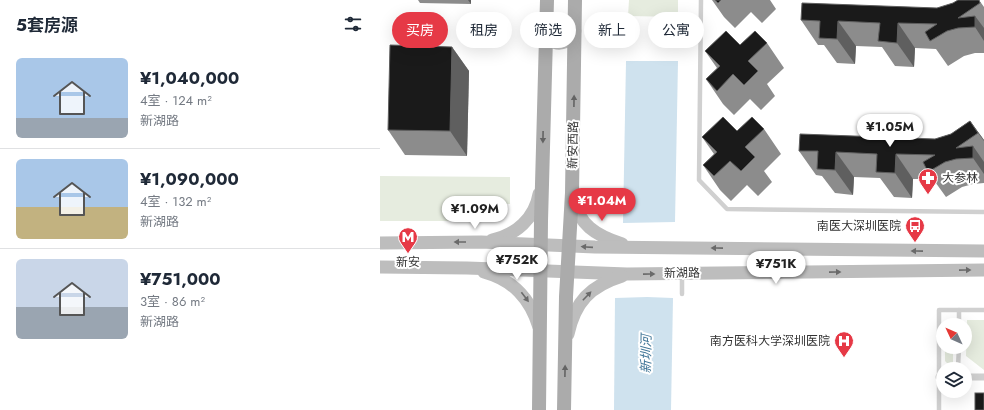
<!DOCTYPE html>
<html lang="zh">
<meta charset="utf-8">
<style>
:root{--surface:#fff;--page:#f6f6f7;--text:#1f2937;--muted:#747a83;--line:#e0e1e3;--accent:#e63946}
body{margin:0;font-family:Jost,"Noto Sans SC",sans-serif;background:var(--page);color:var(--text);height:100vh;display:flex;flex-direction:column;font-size:15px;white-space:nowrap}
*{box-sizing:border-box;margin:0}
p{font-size:13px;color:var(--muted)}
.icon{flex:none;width:22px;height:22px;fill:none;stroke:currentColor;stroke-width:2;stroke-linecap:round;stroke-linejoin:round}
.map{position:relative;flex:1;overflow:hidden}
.drawer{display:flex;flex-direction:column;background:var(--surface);width:380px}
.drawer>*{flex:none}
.top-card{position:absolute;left:12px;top:12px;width:380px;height:36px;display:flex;gap:8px}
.needle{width:26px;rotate:314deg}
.buttons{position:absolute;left:556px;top:318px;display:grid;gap:8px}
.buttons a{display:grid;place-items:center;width:36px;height:36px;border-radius:50%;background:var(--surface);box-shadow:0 4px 16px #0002;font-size:20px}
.price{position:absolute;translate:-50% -34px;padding:0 9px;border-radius:14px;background:#fff;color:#222;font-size:13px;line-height:26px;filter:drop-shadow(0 1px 2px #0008)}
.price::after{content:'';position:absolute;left:50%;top:24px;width:12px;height:9px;margin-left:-6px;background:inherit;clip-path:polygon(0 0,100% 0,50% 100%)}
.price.on{background:var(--accent);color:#fff}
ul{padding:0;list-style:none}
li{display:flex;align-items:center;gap:12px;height:100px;padding:0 16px}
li+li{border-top:1px solid var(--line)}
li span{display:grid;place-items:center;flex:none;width:112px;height:80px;border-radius:6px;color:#555}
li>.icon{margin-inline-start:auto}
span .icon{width:48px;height:48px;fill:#fffc;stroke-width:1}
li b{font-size:17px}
h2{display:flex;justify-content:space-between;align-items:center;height:48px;padding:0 16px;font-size:17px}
.chip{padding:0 14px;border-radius:18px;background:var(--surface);box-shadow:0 4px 16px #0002;font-size:14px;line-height:36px}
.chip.on{background:var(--accent);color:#fff}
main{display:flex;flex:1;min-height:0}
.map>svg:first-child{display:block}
</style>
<main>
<section class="drawer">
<h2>5套房源<svg class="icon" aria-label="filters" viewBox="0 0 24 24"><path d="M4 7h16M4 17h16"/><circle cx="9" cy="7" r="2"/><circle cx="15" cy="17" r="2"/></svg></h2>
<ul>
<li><span style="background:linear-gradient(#a9c7e8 75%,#9aa5b1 0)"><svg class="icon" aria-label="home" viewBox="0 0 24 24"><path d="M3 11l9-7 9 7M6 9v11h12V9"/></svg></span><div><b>¥1,040,000</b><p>4室 · 124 m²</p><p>新湖路</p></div></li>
<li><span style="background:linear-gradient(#a9c7e8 60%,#c2b280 0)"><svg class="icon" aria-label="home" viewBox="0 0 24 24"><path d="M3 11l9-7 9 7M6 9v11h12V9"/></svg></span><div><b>¥1,090,000</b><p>4室 · 132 m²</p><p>新湖路</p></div></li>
<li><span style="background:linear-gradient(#c9d6e8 60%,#9aa5b1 0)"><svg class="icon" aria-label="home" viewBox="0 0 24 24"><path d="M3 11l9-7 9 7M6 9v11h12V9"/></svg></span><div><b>¥751,000</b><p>3室 · 86 m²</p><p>新湖路</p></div></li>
</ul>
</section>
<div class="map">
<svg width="604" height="410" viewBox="0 0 604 410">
<rect width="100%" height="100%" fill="#fff"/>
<g fill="#e6ecdf">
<polygon points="249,0 298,0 298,17 248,16"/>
<polygon points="0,176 130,177 130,204 90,203 90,221 0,221"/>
<polygon points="587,320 604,320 604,370 586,356"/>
<polygon points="565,347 573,347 573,369 565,361"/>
</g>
<g fill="#cfe2ee">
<polygon points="246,61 298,61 295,222 243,223"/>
<polygon points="267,297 293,298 291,410 234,410 235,298"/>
</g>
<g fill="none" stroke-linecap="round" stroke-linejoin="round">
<g stroke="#d0d0d0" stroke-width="4.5">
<polyline points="321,0 319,180 347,209 604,212"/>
<polyline points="302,294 302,275"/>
<polyline points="579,325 579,310"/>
<polyline points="578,367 579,347"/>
<polyline points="559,410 559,310 604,310"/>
</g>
<g stroke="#d0d0d0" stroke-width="7">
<polyline points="559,377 563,377"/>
<polyline points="585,377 604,377"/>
</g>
<g stroke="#bdbdbd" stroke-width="13">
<path d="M166,32C170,48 190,46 195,31"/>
<path d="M193,197C199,225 215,235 242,244"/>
<path d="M112,240C136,235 155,218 159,194"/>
<polyline points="0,243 101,242 215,247 604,251"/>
<polyline points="0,267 87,268 247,274 604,270"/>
<path d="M104,272C133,280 150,298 159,327"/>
<path d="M188,334C195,302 210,286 242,276"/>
</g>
<g stroke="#ababab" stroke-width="14">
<polyline points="159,410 161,221 167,0"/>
<polyline points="184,410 186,297 192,193 195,0"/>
</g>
</g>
<g fill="#8c8c8c">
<polygon points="38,0 91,0 91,4 40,3"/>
<polygon points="332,0 390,0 396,9 382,23 371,12 355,28 344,17"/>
<polygon points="599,0 604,7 604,53 595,53 584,56 568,66 556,49 535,48 534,67 515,66 502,47 476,46 475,64 457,63 444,45 438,45 421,20 557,8"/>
<polygon points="387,43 404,68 387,84 395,96 381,110 370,99 354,115 343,104 326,79 337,68 325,51 360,45"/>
<polygon points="72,47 89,71 87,156 25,155 8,130"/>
<polygon points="590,121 604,140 604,183 593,184 582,187 566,197 553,179 533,179 532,198 514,197 500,178 474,177 473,195 455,193 442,176 436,175 419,151 555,139 571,134"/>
<polygon points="384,129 401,154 384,171 392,182 378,196 367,185 351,201 340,190 323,165 334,154 322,137 357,131"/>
</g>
<g fill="#5f5f5f">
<polygon points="88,0 91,0 91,4"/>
<polygon points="595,16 604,28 604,41 595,27"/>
<polygon points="458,21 476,46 475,64 457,39"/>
<polygon points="518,23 535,48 534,67 517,43"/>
<polygon points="72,47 89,71 87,156 70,131"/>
<polygon points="590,121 604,140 604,141 598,133"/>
<polygon points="593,146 604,162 604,174 593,158"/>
<polygon points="456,152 474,177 473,195 455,170"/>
<polygon points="516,154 533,179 532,198 515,173"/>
</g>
<g fill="#1a1a1a" stroke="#5f5f5f">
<polygon points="335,0 341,0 338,3"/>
<polygon points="578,0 599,0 600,3 578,18 595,16 595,27 578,28 567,31 550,41 545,32 557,24 518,23 517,43 498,41 500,23 458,21 457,39 439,38 440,21 421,20 422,3 557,8 573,3"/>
<polygon points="346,31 360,45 375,31 387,43 368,61 378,71 364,85 353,74 337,91 326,79 340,66 325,51"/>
<polygon points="10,45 72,47 70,131 8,130"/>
<polygon points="343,117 357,131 372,117 384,129 365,147 375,157 361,171 350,161 334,176 323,165 337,152 322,137"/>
<polygon points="590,121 598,133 576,148 593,146 593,158 576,159 565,162 548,172 543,162 555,155 516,154 515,173 496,172 497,154 456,152 455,170 437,169 438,151 419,151 420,134 555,139 571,134"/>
<rect x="595" y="393" width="9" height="17"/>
</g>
<defs><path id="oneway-solid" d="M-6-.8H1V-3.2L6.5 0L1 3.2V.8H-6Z"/></defs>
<g fill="#636363">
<use href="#oneway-solid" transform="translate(194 101) rotate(-89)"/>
<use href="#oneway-solid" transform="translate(163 137) rotate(91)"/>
<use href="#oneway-solid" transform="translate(185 371) rotate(-89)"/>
</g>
<g fill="#6a6a6a">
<use href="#oneway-solid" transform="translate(80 242) rotate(180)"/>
<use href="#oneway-solid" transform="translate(207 247) rotate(-176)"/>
<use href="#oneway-solid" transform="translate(337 248) rotate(-179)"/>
<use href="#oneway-solid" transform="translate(537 251) rotate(-179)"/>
<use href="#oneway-solid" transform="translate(585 270) rotate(-1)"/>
<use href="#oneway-solid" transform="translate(455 272) rotate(-1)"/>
<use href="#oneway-solid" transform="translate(269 274) rotate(-1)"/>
<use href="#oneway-solid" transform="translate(207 296) rotate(-46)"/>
<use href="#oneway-solid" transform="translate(145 297) rotate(53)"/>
</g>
<defs>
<symbol id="pharmacy-pin" viewBox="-11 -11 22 30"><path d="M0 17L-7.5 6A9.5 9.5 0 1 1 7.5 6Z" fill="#e63946" stroke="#fff"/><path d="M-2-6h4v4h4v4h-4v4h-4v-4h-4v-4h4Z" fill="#fff"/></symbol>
<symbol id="bus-pin" viewBox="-11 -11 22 30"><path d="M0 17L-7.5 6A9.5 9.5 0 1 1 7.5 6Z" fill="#e63946" stroke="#fff"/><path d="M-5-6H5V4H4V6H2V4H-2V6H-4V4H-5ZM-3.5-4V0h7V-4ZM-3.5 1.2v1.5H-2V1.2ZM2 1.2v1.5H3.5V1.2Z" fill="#fff"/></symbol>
<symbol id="metro-pin" viewBox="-11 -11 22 30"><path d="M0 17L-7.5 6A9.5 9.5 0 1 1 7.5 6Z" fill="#e63946" stroke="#fff"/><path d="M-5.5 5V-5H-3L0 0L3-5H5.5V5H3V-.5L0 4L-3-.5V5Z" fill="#fff"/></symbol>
<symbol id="hospital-pin" viewBox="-11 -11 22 30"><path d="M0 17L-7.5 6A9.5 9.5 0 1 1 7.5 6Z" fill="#e63946" stroke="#fff"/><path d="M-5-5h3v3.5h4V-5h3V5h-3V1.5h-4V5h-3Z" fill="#fff"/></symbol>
</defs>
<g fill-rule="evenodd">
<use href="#pharmacy-pin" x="537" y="167" width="22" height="30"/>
<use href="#bus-pin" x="524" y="215" width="22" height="30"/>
<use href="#metro-pin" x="17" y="226" width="22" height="30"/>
<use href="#hospital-pin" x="453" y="330" width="22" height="30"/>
</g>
<g text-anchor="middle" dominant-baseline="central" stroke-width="4" stroke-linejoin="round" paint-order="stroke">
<g font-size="12" fill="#333" stroke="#fff">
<text transform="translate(193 145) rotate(-89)">新安西路</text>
<text transform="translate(302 273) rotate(-1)">新湖路</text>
</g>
<g font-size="12" fill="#333" stroke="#fff" text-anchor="end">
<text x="562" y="178" text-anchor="start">大参林</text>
<text x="521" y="226">南医大深圳医院</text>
<text x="28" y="262" text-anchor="middle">新安</text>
<text x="450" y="341">南方医科大学深圳医院</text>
</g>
<g font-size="13" font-style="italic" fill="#3f7597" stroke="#fff">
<text transform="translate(266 354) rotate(-89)">新圳河</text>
</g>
</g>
</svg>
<div class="buttons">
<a><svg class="needle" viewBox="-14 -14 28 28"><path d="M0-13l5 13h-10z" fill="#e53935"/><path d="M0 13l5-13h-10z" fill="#747a83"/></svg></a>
<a><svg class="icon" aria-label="layers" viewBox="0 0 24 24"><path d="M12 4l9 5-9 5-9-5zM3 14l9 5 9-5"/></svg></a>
</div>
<b class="price" style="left:510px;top:148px">¥1.05M</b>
<b class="price on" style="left:222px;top:222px">¥1.04M</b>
<b class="price" style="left:95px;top:230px">¥1.09M</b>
<b class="price" style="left:137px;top:281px">¥752K</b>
<b class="price" style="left:396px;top:285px">¥751K</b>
<div class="top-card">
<a class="chip on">买房</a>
<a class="chip">租房</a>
<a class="chip">筛选</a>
<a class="chip">新上</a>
<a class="chip">公寓</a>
</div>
</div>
</main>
